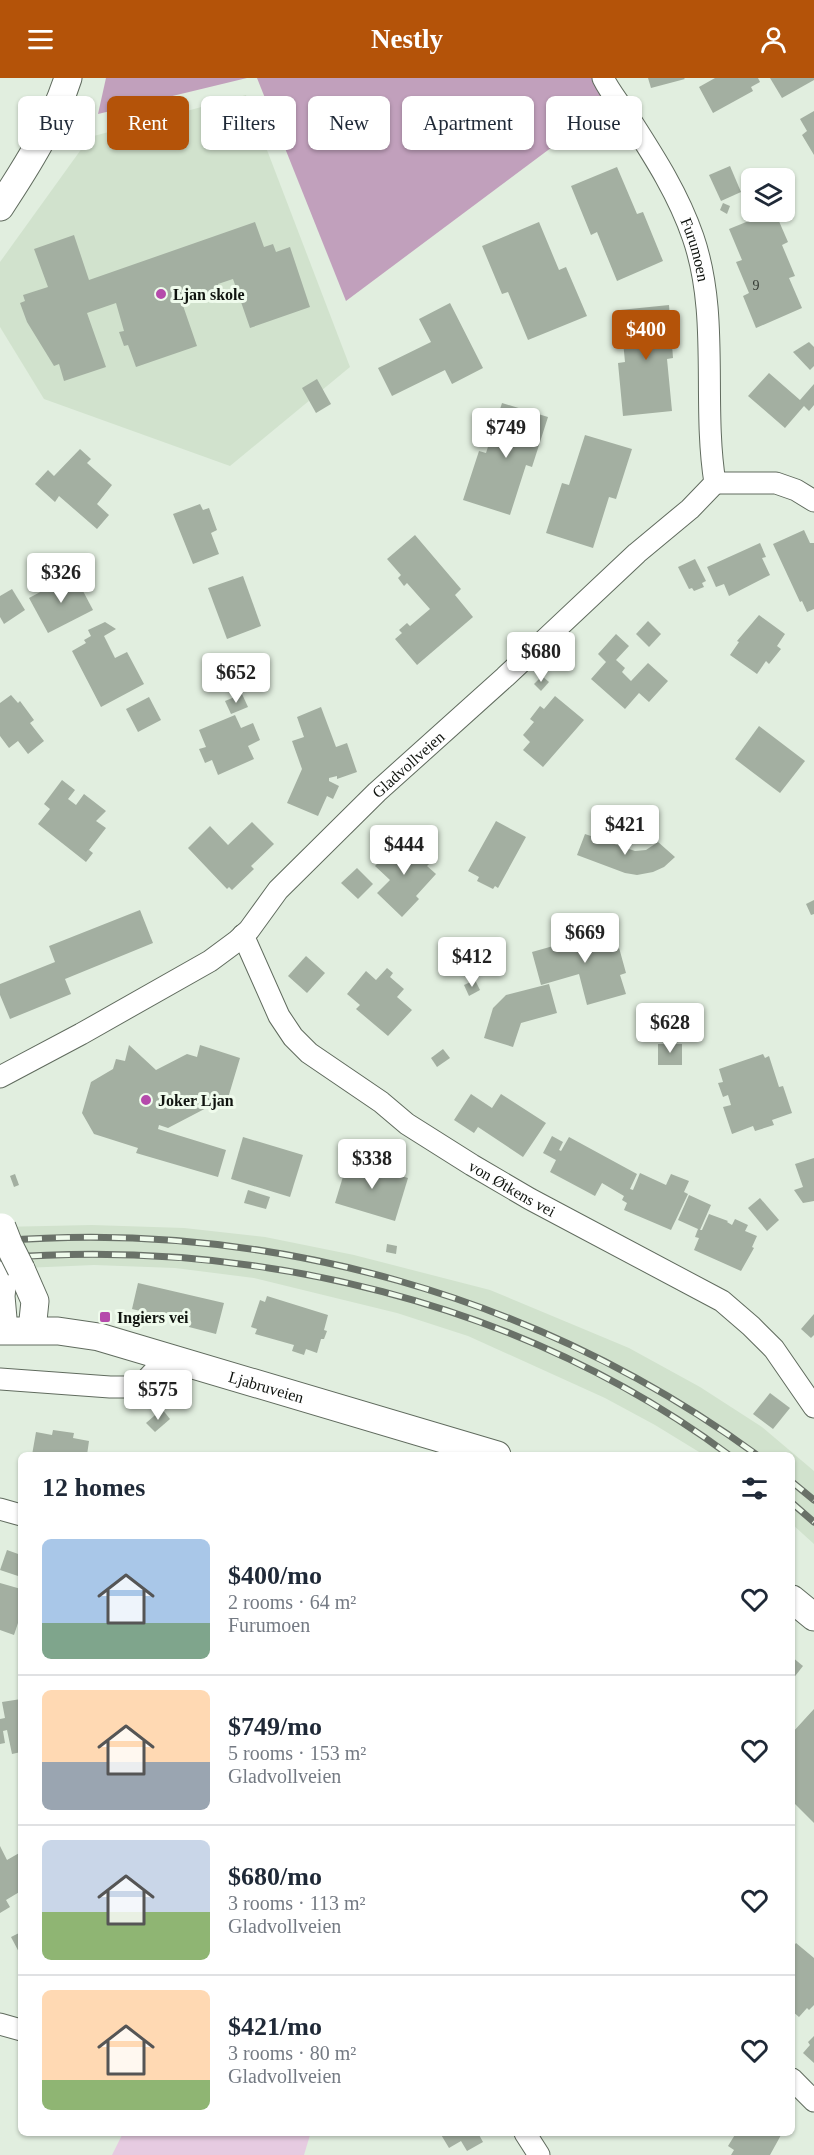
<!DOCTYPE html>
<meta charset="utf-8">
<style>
:root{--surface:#fff;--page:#f6f6f7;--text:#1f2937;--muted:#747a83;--line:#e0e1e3;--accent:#b45309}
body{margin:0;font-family:"Times New Roman",serif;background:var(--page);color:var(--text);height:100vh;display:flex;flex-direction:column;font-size:22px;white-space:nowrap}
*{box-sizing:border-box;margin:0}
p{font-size:20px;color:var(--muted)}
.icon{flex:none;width:33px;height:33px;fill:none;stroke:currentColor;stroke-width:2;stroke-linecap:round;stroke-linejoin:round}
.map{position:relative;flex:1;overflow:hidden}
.panel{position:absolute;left:18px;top:1374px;width:777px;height:684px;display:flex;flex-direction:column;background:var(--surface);border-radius:9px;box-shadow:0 2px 4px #0004}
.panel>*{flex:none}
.guide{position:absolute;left:18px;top:18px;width:778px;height:54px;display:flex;gap:12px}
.tools{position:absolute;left:741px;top:90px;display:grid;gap:12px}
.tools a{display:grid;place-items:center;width:54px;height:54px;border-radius:9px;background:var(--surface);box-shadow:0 2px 4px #0004;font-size:30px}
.price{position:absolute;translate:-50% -51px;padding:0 14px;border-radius:6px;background:#fff;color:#222;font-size:20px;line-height:39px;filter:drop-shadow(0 2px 3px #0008)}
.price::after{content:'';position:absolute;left:50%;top:36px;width:18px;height:14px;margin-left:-9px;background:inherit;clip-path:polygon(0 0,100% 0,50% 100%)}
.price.selected{background:var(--accent);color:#fff}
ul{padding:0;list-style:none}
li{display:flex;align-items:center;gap:18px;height:150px;padding:0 24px}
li+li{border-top:2px solid var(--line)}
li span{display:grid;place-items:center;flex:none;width:168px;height:120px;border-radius:9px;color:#555}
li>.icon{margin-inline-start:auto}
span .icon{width:72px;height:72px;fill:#fffc;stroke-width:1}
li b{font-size:26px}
h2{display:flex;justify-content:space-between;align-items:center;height:72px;padding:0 24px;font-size:26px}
.pill{padding:0 21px;border-radius:9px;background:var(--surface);box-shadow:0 2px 4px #0004;font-size:21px;line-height:54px}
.pill.selected{background:var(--accent);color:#fff}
header{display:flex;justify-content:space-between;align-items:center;height:78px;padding:0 24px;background:var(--accent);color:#fff;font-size:27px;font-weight:700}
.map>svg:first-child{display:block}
</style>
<header><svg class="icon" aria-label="menu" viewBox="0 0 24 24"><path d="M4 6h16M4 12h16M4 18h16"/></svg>Nestly<svg class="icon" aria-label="person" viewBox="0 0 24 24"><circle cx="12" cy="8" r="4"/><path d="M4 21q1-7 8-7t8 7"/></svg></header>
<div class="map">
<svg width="814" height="2077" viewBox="0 0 814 2077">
<rect width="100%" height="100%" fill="#e1eedf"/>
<g fill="#d1e2cd">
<polygon points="246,17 350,289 230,388 44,321 0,249 0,184 90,59"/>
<polygon points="92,1147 184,1150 265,1159 354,1177 490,1212 629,1270 700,1309 762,1349 814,1393 814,1466 792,1446 792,1377 704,1377 655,1347 605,1320 468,1258 397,1235 254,1200 175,1190 94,1187 0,1191 0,1149"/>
</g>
<polygon fill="#e6cbe1" points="123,2055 302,2055 310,2057 304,2077 112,2077"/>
<g fill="#c1a0bc">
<polygon points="106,0 247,0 98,36"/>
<polygon points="257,0 601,0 607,28 346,223"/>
</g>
<g fill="#a3afa1">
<polygon points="648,0 684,0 685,1 651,10"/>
<polygon points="715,0 758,0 760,4 751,9 753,13 713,35 699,9"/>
<polygon points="770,0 814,0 814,2 782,20"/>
<polygon points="814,33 814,77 802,57 807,53 800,41"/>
<polygon points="730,88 741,114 721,123 709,97"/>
<polygon points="617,89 637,136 643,134 663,183 617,203 597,154 591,157 571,108"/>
<polygon points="723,125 730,128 727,136 720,132"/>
<polygon points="771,134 775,134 788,164 782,167 795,198 789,200 802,230 756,250 743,218 749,215 736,184 742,182 729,151"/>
<polygon points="255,144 264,169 273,166 276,174 290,169 310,229 250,250 233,201 218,206 220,213 199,220 197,213 180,219 197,268 136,289 128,267 124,268 119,254 124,253 116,225 87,235 106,289 64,303 59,286 54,288 27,244 20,225 25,223 23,217 48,209 34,171 74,157 89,202"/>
<polygon points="539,144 559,192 566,189 587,238 528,262 508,214 502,216 482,168"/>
<polygon points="450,225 483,290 452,306 445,292 392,318 378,290 431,264 419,241"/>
<polygon points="669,227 673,280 667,281 672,333 623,338 618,285 625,284 620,232"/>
<polygon points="809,264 814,269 814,288 810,292 793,274"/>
<polygon points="769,295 800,322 814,306 814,327 809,333 804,328 785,350 748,318"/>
<polygon points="317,301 331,326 316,335 302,310"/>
<polygon points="502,325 548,339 532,389 526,387 510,437 463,422 479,373 486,375"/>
<polygon points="585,357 632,371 616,421 609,419 593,470 546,455 562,405 569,407"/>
<polygon points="80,371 91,381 87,385 112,407 97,426 109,437 97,451 59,418 55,424 35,406 48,392 54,398"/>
<polygon points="200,426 203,432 209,430 217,452 211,455 219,476 193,486 173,436"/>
<polygon points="804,452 810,465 814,465 814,531 807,534 802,523 800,524 773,466"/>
<polygon points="415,457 461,511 455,517 473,539 417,587 395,561 402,555 399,552 407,545 410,548 430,531 407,505 404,508 398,500 401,497 387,481"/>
<polygon points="760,465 766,479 762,480 770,497 729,518 724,506 716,509 707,489"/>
<polygon points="695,481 706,503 702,505 704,509 694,513 692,510 689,511 678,489"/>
<polygon points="74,496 93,532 48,555 29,520"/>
<polygon points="243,498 261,548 227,561 208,510"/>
<polygon points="12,511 25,532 4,546 0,539 0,518"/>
<polygon points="759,537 785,556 777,568 781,571 769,586 766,583 757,596 730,577 739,564 737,563"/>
<polygon points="648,543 661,556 649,569 636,556"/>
<polygon points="105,544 116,551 104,558 115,580 127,574 144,606 101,629 72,573 86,565 84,562 91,558 88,552"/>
<polygon points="616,556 629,568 616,582 625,590 622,594 631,603 648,585 668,603 649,624 639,615 625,631 591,601 606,584 598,576"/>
<polygon points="542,598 549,604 541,613 534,606"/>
<polygon points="242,616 248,629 231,636 225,623"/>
<polygon points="11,617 18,625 20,623 34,642 30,645 44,663 28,676 18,663 9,670 0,658 0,625"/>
<polygon points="555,618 584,642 543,689 523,672 530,664 523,657 534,644 530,641 540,628 544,631"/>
<polygon points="149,619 161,642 138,654 126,631"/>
<polygon points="321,629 336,669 347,665 357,694 337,701 337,698 329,700 329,703 339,708 333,721 327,718 318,738 287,725 302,691 292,663 304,659 297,639"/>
<polygon points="235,637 241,650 253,645 260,662 248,668 254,681 218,697 212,682 205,685 199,671 206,669 199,652"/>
<polygon points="759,648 805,683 780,715 735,681"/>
<polygon points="62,702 75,712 68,721 76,727 84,716 106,733 96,743 106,750 89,772 93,775 86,784 38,746 50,731 44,726"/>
<polygon points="496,743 526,759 498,810 495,808 493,811 477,803 479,799 468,793"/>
<polygon points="252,744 274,766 251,788 254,791 232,812 229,809 227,811 188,770 210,748 228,767"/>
<polygon points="585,756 635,773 646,772 658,764 675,779 664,789 653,794 637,797 625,795 577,777"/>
<polygon points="403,759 430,785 427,788 436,796 416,818 419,821 402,839 377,815 390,802 375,788"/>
<polygon points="357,790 373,806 358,821 341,805"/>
<polygon points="814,822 814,836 811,837 806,826"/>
<polygon points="140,832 153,865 65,901 71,916 10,941 0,917 0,906 55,884 49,868"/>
<polygon points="606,846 613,867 618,866 626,895 620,897 626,916 587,927 579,896 541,907 532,874 571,863 569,856"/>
<polygon points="306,878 325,895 307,915 288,898"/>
<polygon points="387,890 393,895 390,899 404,911 397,919 412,932 388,958 356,931 360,927 347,916 366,893 376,902"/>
<polygon points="475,902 480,912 469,918 464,907"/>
<polygon points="549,906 557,935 521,945 513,969 484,960 493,930 506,917"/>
<rect x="658" y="966" width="24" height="21"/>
<polygon points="129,967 156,992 187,976 197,979 200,967 240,980 228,1020 217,1016 214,1026 168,1050 159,1047 158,1051 226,1072 218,1099 136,1075 138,1070 94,1056 82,1035 91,1004 113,991 116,981 125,983"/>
<polygon points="443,971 450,980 437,989 431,980"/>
<polygon points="763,976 765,980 769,978 779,1009 783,1008 792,1035 772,1042 774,1047 755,1053 753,1048 732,1056 723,1029 731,1027 728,1017 723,1019 718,1005 723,1004 719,991"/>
<polygon points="471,1016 492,1030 501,1016 546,1045 523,1079 478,1049 474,1055 454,1042"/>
<polygon points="552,1058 563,1064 559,1072 561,1073 569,1059 637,1096 630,1111 633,1112 640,1095 666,1107 671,1096 689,1103 684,1114 688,1116 671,1152 624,1132 627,1125 622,1122 624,1118 602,1105 595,1118 550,1094 556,1082 543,1075"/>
<polygon points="243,1059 303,1077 290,1119 231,1101"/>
<polygon points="814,1080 814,1123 803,1125 794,1112 803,1109 795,1086"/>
<polygon points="348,1082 408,1100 395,1143 335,1125"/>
<polygon points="15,1096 19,1107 14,1109 10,1098"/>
<polygon points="248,1112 270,1119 266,1131 244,1125"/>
<polygon points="689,1117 711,1127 700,1152 702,1152 709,1136 728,1143 727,1144 732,1147 735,1141 748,1147 745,1153 757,1158 752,1169 754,1170 741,1193 694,1172 699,1160 695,1159 698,1151 678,1142"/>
<polygon points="760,1120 779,1142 767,1153 748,1130"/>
<polygon points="387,1166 397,1168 396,1176 386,1174"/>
<polygon points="138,1205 224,1225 216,1256 189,1249 190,1245 132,1231"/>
<polygon points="267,1218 328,1237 324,1252 327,1253 324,1261 321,1261 317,1275 306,1271 304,1277 292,1273 294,1267 255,1256 257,1251 251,1249 260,1222 265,1224"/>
<polygon points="814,1236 814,1257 811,1260 801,1251"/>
<polygon points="770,1315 790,1330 773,1351 753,1336"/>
<polygon points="162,1331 170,1341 155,1354 146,1345"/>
<polygon points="53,1352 74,1355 73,1360 89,1363 87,1377 32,1377 36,1354 52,1357"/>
<polygon points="7,1472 21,1477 21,1499 0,1492"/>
<polygon points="0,1505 21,1511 21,1547 18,1545 14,1557 0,1552"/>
<polygon points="792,1579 803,1588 792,1602"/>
<polygon points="21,1621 21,1674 12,1676 7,1652 3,1653 5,1665 0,1666 0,1641 5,1640 2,1624"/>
<polygon points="814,1631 814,1745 793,1724 795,1723 792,1720 792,1655"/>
<polygon points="0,1768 7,1782 21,1774 21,1813 6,1822 10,1829 0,1835"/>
<polygon points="21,1854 21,1878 11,1859"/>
<polygon points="796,1865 814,1880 814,1927 809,1932 807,1930 799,1939 792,1933 792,1870"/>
<polygon points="814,1958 814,1985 803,1975 810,1967 808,1964"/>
<polygon points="440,2055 478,2055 483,2064 467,2073 461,2063 449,2070"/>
<polygon points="736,2055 777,2055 781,2057 770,2077 731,2077 734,2072 728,2068"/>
</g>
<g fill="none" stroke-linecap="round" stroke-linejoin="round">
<defs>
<g id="minor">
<path id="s1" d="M603,0C610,14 619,25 628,38C653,77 678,115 693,159C720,237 702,324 715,405"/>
<polyline points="715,405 776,405 796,412 814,423"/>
<path id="s2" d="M243,857L279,938L293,959L309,975L381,1024L407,1046L472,1087L530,1121L722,1223L751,1248L774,1271L814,1329"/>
<path id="s3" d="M0,999L81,956L210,883L237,863L249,852L278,812L377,714L505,599L637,475L690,431L715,405"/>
<polyline points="0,1301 110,1309 129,1309 146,1302 166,1281"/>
<polyline points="0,1431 21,1437"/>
<polyline points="0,1946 21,1952"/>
<polyline points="792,2001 814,2023"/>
<polyline points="525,2055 539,2077"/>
</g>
<g id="tertiary">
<path d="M0,129C27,88 53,47 68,0"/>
<polyline points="21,1191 35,1223 32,1252"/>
<polyline points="4,1192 1,1218 4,1252"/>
<path id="s4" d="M0,1253H58L99,1259L497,1377"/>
<polyline points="792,1521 814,1539"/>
</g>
</defs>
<use href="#minor" stroke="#606b5e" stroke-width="23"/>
<use href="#tertiary" stroke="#606b5e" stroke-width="29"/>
<use href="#minor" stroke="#fff" stroke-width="21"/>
<use href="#tertiary" stroke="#fff" stroke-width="27"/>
<defs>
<g id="rail">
<path d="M0,1163C268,1141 540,1219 757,1377"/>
<path d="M0,1180C254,1160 523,1224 729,1377"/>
<polyline points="792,1404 814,1422"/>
<polyline points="792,1425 814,1444"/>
</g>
</defs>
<use href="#rail" stroke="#697168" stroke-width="7"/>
<use href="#rail" stroke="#effbec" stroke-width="4.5" stroke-dasharray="14" stroke-linecap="butt"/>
<defs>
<polyline id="tertiary-bridge" points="2,1149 9,1167 21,1191"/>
</defs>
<use href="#tertiary-bridge" stroke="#606b5e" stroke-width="29" stroke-linecap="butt"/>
<use href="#tertiary-bridge" stroke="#fff" stroke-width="27"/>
</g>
<g fill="#b54aab" stroke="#effbec" stroke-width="2">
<circle cx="161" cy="216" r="6"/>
<circle cx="146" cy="1022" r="6"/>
<rect x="99" y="1233" width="12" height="12" rx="3"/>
</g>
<g text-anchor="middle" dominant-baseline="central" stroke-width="6" stroke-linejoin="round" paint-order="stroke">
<g font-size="14" fill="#353b34">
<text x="756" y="207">9</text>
</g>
<g font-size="16" fill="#10140f" stroke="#effbec">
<text stroke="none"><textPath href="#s1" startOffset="196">Furumoen</textPath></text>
<text stroke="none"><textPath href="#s3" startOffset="520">Gladvollveien</textPath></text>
<text stroke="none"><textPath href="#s2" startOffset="381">von Øtkens vei</textPath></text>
<text stroke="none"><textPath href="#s4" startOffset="274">Ljabruveien</textPath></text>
</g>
<g font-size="16" font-weight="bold" fill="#10140f" stroke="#effbec" text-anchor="start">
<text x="173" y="216">Ljan skole</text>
<text x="158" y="1022">Joker Ljan</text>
<text x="117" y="1239">Ingiers vei</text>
</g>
</g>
</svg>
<div class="tools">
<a><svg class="icon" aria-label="layers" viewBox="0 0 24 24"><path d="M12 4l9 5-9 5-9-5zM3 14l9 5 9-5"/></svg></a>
</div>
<b class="price selected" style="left:646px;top:283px">$400</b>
<b class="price" style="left:506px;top:381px">$749</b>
<b class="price" style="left:61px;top:526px">$326</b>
<b class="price" style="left:541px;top:605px">$680</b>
<b class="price" style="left:236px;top:626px">$652</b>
<b class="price" style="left:625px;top:778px">$421</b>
<b class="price" style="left:404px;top:798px">$444</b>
<b class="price" style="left:585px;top:886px">$669</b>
<b class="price" style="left:472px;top:910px">$412</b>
<b class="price" style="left:670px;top:976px">$628</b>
<b class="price" style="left:372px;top:1112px">$338</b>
<b class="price" style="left:158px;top:1343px">$575</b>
<div class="guide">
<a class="pill">Buy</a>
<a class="pill selected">Rent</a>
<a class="pill">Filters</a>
<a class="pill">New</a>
<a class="pill">Apartment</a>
<a class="pill">House</a>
</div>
<section class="panel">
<h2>12 homes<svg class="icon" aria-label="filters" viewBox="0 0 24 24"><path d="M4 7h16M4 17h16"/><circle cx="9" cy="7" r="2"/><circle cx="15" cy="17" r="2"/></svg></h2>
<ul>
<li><span style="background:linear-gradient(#a9c7e8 70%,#7fa58c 0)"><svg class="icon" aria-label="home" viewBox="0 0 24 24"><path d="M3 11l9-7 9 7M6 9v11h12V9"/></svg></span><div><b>$400/mo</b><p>2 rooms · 64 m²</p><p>Furumoen</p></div><svg class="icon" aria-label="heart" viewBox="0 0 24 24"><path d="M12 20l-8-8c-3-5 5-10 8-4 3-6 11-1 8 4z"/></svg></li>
<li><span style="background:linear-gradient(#ffd9b3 60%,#9aa5b1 0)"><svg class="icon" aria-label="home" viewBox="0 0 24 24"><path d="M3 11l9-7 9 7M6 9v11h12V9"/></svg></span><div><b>$749/mo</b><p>5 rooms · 153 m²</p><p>Gladvollveien</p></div><svg class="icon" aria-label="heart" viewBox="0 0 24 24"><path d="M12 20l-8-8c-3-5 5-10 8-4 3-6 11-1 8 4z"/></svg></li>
<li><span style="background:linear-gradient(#c9d6e8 60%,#8fb573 0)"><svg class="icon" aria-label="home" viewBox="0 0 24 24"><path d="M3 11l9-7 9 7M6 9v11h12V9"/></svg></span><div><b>$680/mo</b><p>3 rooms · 113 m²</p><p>Gladvollveien</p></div><svg class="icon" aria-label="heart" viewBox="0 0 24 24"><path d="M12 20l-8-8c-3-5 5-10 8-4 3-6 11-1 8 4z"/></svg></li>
<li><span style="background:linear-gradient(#ffd9b3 75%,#8fb573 0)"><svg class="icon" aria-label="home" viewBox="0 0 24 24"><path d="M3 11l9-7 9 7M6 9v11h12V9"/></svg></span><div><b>$421/mo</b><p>3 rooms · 80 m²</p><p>Gladvollveien</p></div><svg class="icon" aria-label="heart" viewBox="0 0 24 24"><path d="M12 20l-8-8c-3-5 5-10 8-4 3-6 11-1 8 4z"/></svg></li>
</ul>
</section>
</div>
